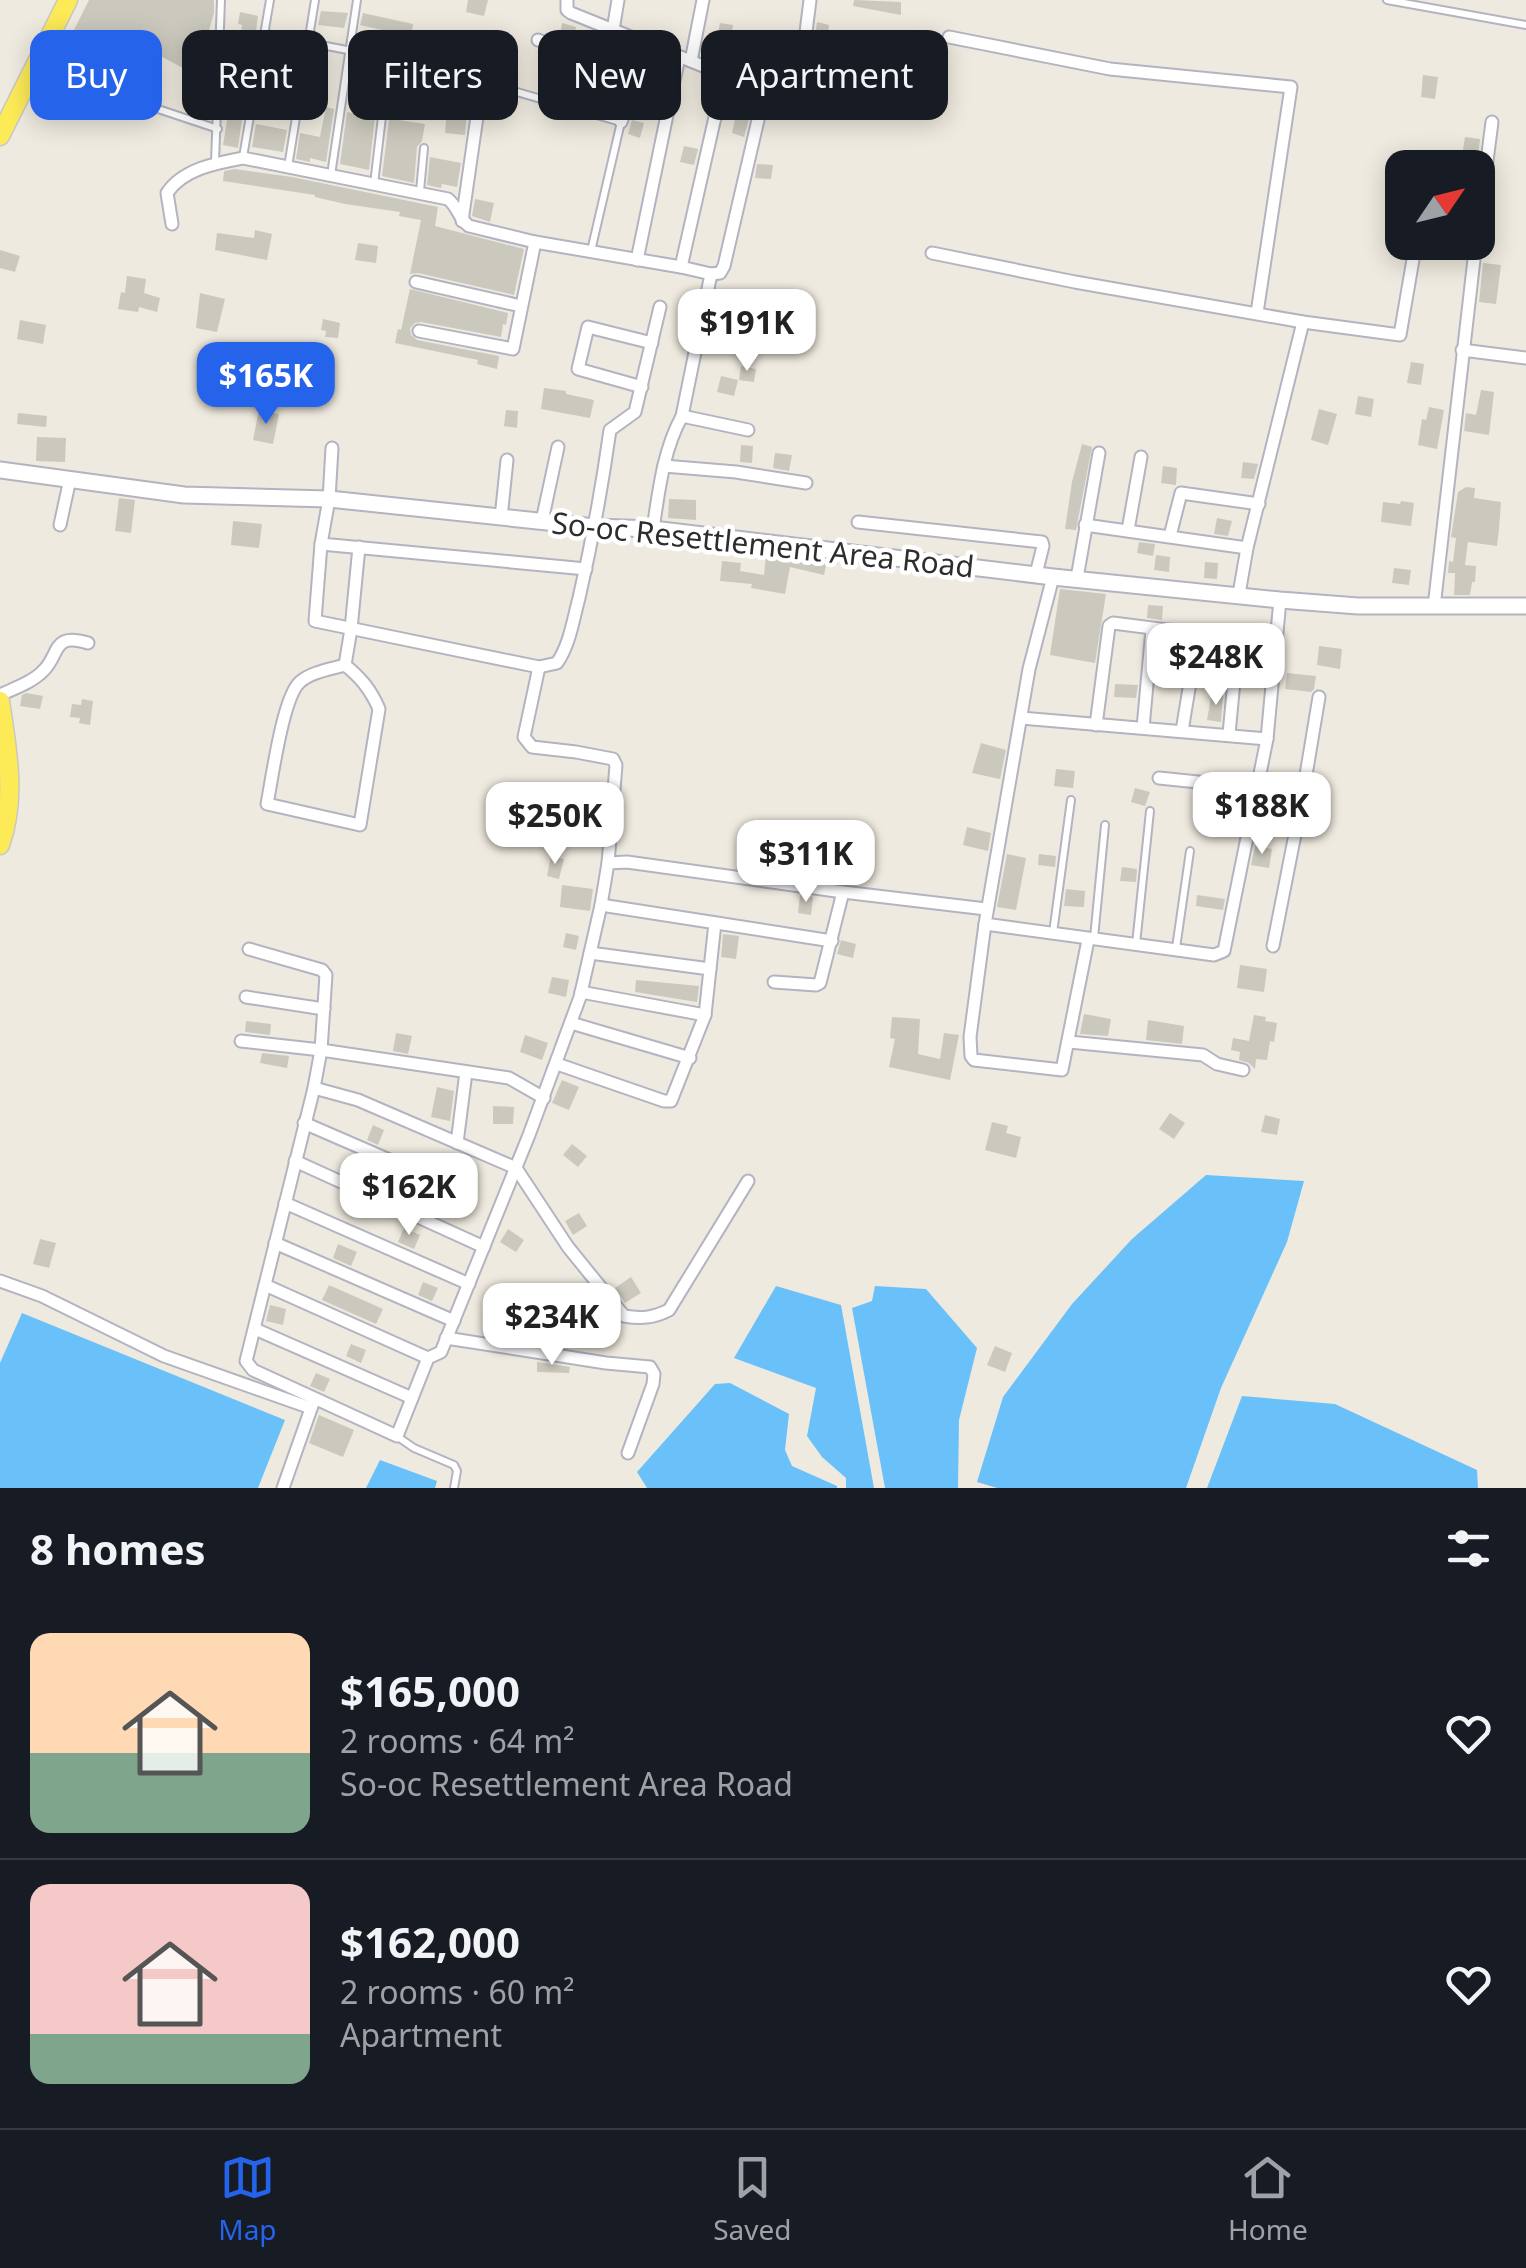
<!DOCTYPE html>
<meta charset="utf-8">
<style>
:root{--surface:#171b24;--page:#242831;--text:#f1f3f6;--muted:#9ea1a6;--line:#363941;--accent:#2563eb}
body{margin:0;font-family:"Noto Sans",sans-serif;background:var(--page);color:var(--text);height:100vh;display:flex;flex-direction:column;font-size:38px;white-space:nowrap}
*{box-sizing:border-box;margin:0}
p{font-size:32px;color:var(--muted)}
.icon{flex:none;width:55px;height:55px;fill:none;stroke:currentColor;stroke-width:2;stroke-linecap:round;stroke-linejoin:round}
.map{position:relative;height:1488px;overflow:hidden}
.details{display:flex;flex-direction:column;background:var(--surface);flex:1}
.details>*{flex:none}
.guide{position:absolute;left:30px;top:30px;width:1000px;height:90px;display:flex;gap:20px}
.needle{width:65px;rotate:55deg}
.fabs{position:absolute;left:1385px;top:150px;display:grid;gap:20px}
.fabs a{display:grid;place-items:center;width:110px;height:110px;border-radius:20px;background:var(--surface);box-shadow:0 5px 25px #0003;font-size:50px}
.price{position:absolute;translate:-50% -85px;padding:0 22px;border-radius:20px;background:#fff;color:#222;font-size:32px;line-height:65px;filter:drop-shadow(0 2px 5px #0008)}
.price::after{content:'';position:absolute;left:50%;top:60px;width:30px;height:22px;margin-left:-15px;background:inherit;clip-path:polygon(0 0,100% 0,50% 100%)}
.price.current{background:var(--accent);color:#fff}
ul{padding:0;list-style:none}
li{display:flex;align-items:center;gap:30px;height:250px;padding:0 30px}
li+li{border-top:2px solid var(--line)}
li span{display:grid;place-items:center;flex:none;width:280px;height:200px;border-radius:20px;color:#555}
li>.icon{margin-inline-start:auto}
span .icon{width:120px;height:120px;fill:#fffc;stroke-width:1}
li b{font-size:42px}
h2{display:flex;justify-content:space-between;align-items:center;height:120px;padding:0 30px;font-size:42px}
.tag{padding:0 35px;border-radius:20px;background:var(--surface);box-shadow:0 5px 25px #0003;font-size:35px;line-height:90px}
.tag.current{background:var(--accent);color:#fff}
.tab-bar{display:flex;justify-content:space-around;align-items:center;height:140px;border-top:2px solid var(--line);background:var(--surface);font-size:28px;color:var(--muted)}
.tab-bar a{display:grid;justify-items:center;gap:5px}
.tab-bar .current{color:var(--accent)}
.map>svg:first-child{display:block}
</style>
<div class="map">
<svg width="1526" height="1488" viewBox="0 0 1526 1488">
<rect width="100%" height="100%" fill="#efeadf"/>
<g fill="#6ac1f9">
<polygon points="1206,1175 1304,1181 1287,1242 1221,1388 1186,1488 997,1488 977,1482 1003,1397 1072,1304 1132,1239"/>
<polygon points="776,1286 841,1305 874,1488 846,1488 846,1478 822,1457 807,1436 816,1388 734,1358"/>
<polygon points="875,1286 926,1289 977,1348 959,1420 958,1488 885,1488 852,1308 872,1301"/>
<polygon points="22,1313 285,1420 258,1488 0,1488 0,1363"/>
<polygon points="730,1383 789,1414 785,1450 792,1466 837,1486 837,1488 647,1488 637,1472 715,1384"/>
<polygon points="1242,1396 1335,1404 1477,1470 1478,1488 1207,1488"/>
<polygon points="380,1460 437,1481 435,1488 366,1488"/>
</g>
<g fill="#cbc8bd">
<polygon points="89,0 214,0 214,13 196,75 140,45 125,80 63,52"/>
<polygon points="468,0 488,0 484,16 466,12"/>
<polygon points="854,0 901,2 901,15 853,6"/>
<polygon points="321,11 348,13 344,28 318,25"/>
<polygon points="240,12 258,16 250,76 235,74 242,25 238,24"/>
<polygon points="363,13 413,24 410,41 385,36 386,31 360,25"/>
<polygon points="817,22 829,25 827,43 814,42"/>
<polygon points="562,23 576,27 574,41 560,38"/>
<polygon points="720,23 733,25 731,40 717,38"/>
<polygon points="435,32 446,33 446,37 462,40 460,52 433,49"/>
<polygon points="498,37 514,39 512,55 496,53"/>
<polygon points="605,37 624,45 620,58 600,51"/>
<polygon points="632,58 667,70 663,87 648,82 649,77 644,75 638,64 631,61"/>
<polygon points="1423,75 1438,77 1435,99 1421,97"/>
<polygon points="805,84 802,103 789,101 791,86"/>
<polygon points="230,103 244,104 238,148 223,145"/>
<polygon points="326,107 334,109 326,162 310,158 310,162 296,159 300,133 320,137"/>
<polygon points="447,110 467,112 465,135 445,133"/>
<polygon points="347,112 375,117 369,170 340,164"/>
<polygon points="736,115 749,119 744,137 732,133"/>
<polygon points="393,119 425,124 422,141 417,147 414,183 382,176 389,120"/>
<polygon points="632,120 644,123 640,138 628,134"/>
<polygon points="256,124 287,130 283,152 252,147"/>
<polygon points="1465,137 1480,139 1477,168 1460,168"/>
<polygon points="684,146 698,149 694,165 680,162"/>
<polygon points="430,157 461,163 457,187 442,184 441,188 427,185"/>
<polygon points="757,164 773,165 771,179 755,178"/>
<polygon points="235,169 292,177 438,207 435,226 524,249 514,295 418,273 410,274 421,220 399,216 400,212 345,204 315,197 315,195 223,181 224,171"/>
<polygon points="475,199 494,203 490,222 472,216"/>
<polygon points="255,230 272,234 267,260 215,250 217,233 254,238"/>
<polygon points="358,243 378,246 376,263 355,260"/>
<polygon points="0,250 20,256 15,272 0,268"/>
<polygon points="1483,263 1501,265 1496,304 1479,302"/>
<polygon points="127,276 146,279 144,293 160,298 157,312 139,307 138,312 118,309 121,292 125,293"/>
<polygon points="410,289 508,313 506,325 503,324 501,337 421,322 415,323 410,328 411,335 417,340 499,356 497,369 477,364 478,360 395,343 398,329 401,330"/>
<polygon points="200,293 225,299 217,332 196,328"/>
<polygon points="717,315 735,319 732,334 714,330"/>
<polygon points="323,319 340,323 338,338 325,337 326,331 321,330"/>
<polygon points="20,320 46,325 43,344 17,339"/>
<polygon points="1411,362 1424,364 1421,385 1407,383"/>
<polygon points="264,364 285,369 281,387 260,382"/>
<polygon points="741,366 756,369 754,382 739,380"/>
<polygon points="721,376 738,380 734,396 717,392"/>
<polygon points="544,388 566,391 566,394 594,400 590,418 541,409"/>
<polygon points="1481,390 1494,392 1489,435 1464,431 1466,413 1476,415"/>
<polygon points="1358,396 1374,399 1371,417 1355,414"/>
<polygon points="1429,407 1444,410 1437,449 1418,445 1422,419 1426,420"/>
<polygon points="1319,409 1337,414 1328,445 1311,440"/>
<polygon points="259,410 279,414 273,444 253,440"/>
<polygon points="506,410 518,411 517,428 504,426"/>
<polygon points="18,413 47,416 46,427 17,424"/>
<polygon points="37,437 66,438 65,462 36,461"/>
<polygon points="1082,444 1092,447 1076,530 1065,529 1072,482"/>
<polygon points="741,445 753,446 752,463 740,462"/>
<polygon points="775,453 792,455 789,471 773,468"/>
<polygon points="1243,462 1258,464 1254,479 1241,478"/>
<polygon points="1163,466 1177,468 1176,485 1161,483"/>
<polygon points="1466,487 1475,488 1474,498 1501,502 1499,529 1497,546 1468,542 1465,565 1476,566 1475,582 1472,582 1470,595 1454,595 1455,573 1448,573 1449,561 1453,562 1456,538 1451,537 1458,492"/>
<polygon points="119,498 135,500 131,533 115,531"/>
<polygon points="669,499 696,500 696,520 668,518"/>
<polygon points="1401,501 1414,503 1411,526 1381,522 1383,502 1400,504"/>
<polygon points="1217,518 1232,521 1228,536 1214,534"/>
<polygon points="233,521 262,524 259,548 231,545"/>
<polygon points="1139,542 1155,544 1153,556 1137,553"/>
<polygon points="766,554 827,561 824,575 790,567 785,594 751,588 752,584 720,581 722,561 741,563 740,571 764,575"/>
<polygon points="1156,555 1170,557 1169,572 1154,570"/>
<polygon points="1205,562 1218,563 1217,579 1204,578"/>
<polygon points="1394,568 1411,570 1409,585 1392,583"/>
<polygon points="1060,589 1106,594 1095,663 1050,655"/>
<polygon points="1148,605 1163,606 1162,620 1147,618"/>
<polygon points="1319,646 1342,649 1340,669 1317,665"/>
<polygon points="1287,673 1316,676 1314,689 1311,692 1285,689"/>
<polygon points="1115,684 1138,685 1136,698 1114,697"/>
<polygon points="1212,692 1223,695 1221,722 1207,720"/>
<polygon points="26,693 43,696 40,709 20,706 22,695"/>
<polygon points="82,699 93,701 90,725 79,723 80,718 70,717 72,704 81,705"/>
<polygon points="981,743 1006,750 1000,779 972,773"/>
<polygon points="1056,769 1075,771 1073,788 1054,786"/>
<polygon points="1135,788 1150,792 1145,806 1131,802"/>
<polygon points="1208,792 1246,796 1244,806 1207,804"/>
<polygon points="967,827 991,833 988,851 963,845"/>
<polygon points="1255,846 1272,849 1269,868 1251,865"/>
<polygon points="1007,854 1026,858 1016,910 997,907"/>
<polygon points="1039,854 1056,856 1055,867 1038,865"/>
<polygon points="551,856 564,859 559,879 547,876"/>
<polygon points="1122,867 1137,869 1136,882 1120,881"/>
<polygon points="562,885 593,889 590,911 560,907"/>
<polygon points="1066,889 1085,891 1084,907 1064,906"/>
<polygon points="800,895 813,897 811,915 798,913"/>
<polygon points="1197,895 1225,899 1223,910 1196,906"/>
<polygon points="566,933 579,936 576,950 563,947"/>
<polygon points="723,934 739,936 736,959 721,957"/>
<polygon points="841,940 856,944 853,958 837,954"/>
<polygon points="1240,965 1267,969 1264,992 1237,988"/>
<polygon points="552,977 569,980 566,997 548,993"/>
<polygon points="636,980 699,986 697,1002 635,992"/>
<polygon points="1084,1014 1111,1019 1108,1036 1080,1034"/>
<polygon points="1254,1015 1266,1017 1265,1021 1277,1023 1274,1042 1270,1041 1267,1060 1256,1059 1255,1069 1249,1063 1239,1060 1240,1052 1231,1050 1233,1038 1249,1041"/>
<polygon points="892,1017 920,1019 918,1054 940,1059 944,1033 959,1035 950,1080 889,1067 895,1039 890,1038"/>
<polygon points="1148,1020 1184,1026 1182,1044 1146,1040"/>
<polygon points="246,1021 271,1024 270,1035 245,1032"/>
<polygon points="396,1033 412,1036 408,1054 393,1051"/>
<polygon points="525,1035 548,1043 542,1060 520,1052"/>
<polygon points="262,1053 289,1056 287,1068 260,1063"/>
<polygon points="562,1080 579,1087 569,1110 552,1103"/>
<polygon points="437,1087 454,1091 450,1121 431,1117"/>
<polygon points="493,1106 514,1107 513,1124 493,1124"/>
<polygon points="1170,1113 1185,1123 1174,1139 1159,1129"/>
<polygon points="1265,1115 1280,1119 1277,1135 1261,1132"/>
<polygon points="992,1122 1008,1126 1006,1133 1021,1137 1016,1158 985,1150"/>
<polygon points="373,1125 384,1130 378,1145 367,1140"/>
<polygon points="572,1144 587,1156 578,1167 563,1155"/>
<polygon points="579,1213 587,1226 573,1235 565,1221"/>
<polygon points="404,1228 420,1235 414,1249 398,1242"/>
<polygon points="508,1229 524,1240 516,1252 500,1242"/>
<polygon points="40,1239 56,1243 49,1268 33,1264"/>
<polygon points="338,1244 357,1252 351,1266 333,1258"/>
<polygon points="631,1277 641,1293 625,1303 615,1288"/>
<polygon points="423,1282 438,1288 432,1301 418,1295"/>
<polygon points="329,1285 383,1309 376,1324 322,1300"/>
<polygon points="502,1296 516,1303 500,1334 486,1327"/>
<polygon points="270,1305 286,1309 283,1325 266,1321"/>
<polygon points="351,1344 366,1350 361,1363 346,1356"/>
<polygon points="995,1346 1012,1353 1005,1372 987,1365"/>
<polygon points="537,1362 570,1367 569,1373 537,1372"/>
<polygon points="316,1373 330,1379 324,1392 310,1386"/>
<polygon points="319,1415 354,1430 343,1457 309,1443"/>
</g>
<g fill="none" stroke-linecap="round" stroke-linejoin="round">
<defs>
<g id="service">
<polyline points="1387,0 1526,25"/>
<path d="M266,34C337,48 409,64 482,69"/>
<polyline points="41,63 143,104 218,129"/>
<polyline points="482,82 621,122 591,251"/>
<polyline points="482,85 482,69 490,39"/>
<polyline points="243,157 270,0"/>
<polyline points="215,162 221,0"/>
<polyline points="288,167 315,0"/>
<polyline points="331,175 357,0"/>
<polyline points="374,184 389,58"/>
<polyline points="420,191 424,148"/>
<polyline points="1053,933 1071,800"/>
<polyline points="1094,938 1105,825"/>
<polyline points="1136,944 1150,811"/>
<polyline points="1176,948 1190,851"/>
<polyline points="398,1437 414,1448 454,1465 457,1471 454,1488"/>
</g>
<g id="minor">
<polyline points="567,0 567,10 571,13 723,74 723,82 681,267"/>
<polyline points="613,30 618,0"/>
<polyline points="949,37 1110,69 1291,87 1257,313"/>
<polyline points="538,40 631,71 636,81 621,122"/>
<polyline points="691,61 703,0"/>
<polyline points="723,74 768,77 797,76 801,72 810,0"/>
<polyline points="462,221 480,96"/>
<path d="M172,224L167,193C183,169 216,163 243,158L448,199C458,207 459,219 469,226L535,242L681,267L711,274L682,416C663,451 659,490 653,529"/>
<polyline points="1478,231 1492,122"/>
<polyline points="932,253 1075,282 1303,322 1400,335 1416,242"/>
<polyline points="637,260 679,57"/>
<polyline points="711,274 720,273 724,266 768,77"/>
<polyline points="416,282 521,306"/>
<polyline points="419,331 513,349 535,242"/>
<polyline points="1462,350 1526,358"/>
<polyline points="642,387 578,369 588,327 652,343"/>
<polyline points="682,416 748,430"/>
<polyline points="332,448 329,499 321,544 586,569"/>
<polyline points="664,466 736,472 806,483"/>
<polyline points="501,518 507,460"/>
<polyline points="542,521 558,447"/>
<polyline points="858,522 1042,542 1043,546 1036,574"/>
<polyline points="60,525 70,479"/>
<polyline points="1085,525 1247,548"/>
<polyline points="1128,530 1141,457"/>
<polyline points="1170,536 1181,493 1259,504"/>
<path d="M321,544L315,621L539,667L557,663C570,644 573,620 579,598C592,542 602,487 610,430L635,412L660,307"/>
<polyline points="1053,577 1029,669 985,924 1214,955 1224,951 1267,739 1280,600"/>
<polyline points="1077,578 1099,453"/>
<polyline points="1239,594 1247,548 1303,322"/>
<polyline points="1434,607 1476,242"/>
<path d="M345,665C361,678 371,690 379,709L360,825L267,804C272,779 283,696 300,682C311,672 331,669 345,665Z"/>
<polyline points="345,665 351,629 359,547"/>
<polyline points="539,667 524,737 532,747 576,752 613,759 616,765 608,863"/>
<path d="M0,695C15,688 33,682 44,670C60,654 52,632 88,643"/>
<polyline points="1021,718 1267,739"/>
<polyline points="1096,725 1109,626 1113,623 1277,644"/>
<polyline points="1143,728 1152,629"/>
<polyline points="1182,731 1198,634"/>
<polyline points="1229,734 1238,639"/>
<polyline points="1159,778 1256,788 1302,799"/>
<polyline points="601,905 832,941"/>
<polyline points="985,924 970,1037 971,1056 974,1060 1062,1070 1088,940"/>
<polyline points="1273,946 1302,799 1319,697"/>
<polyline points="249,949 322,970 326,975 321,1050 314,1088 246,1361 253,1370 397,1436 428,1358 441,1352 529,1135 580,997 601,905 608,863 627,862 843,892 986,909"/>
<polyline points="590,953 710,969"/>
<polyline points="774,982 816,985 820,983 843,892"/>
<polyline points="581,992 705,1015"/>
<polyline points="246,997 324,1009"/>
<polyline points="571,1023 690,1058"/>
<polyline points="241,1041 321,1050 509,1078 544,1098"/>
<polyline points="1069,1042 1203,1055 1217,1064 1243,1070"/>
<polyline points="557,1064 664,1101 671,1101 705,1015 715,923"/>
<path d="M314,1088L358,1100L516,1168L568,1247L624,1316C641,1319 653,1318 669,1310L748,1181"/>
<polyline points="304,1123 447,1185"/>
<polyline points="457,1143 466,1072"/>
<polyline points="295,1161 484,1247"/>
<polyline points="285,1203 469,1284"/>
<polyline points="275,1243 454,1321"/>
<polyline points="0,1281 42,1296 164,1356 311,1408"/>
<polyline points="265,1285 428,1358"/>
<polyline points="255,1329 412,1398"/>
<polyline points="446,1338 606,1363 650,1367 654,1374 653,1384 628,1453"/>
<polyline points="283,1488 313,1403"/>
</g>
<polyline id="tertiary" points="0,470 184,495 329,499 595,527 653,529 1053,577 1280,600 1358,606 1526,606"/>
<g id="primary">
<polyline points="0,136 68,0"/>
<path d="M0,701C7,748 17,798 0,845"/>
</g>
</defs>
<use href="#service" stroke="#b3b3c1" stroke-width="10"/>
<use href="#minor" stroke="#b3b3c1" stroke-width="15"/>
<use href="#tertiary" stroke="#b3b3c1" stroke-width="19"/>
<use href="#primary" stroke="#c8c8c8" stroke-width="21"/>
<use href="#service" stroke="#fff" stroke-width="6"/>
<use href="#minor" stroke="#fff" stroke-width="11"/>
<use href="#tertiary" stroke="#fff" stroke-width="15"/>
<use href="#primary" stroke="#fcea57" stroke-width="18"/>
</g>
<g text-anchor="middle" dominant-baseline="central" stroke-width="9" stroke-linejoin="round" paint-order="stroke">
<g font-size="30" fill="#2d2d2d" stroke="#fff">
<text transform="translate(763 544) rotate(6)">So-oc Resettlement Area Road</text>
</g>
</g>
</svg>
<div class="fabs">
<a><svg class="needle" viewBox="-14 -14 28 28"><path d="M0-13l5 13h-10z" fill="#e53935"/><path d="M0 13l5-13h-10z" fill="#9ea1a6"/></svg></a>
</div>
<b class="price" style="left:747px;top:374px">$191K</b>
<b class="price current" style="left:266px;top:427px">$165K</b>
<b class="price" style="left:1216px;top:708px">$248K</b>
<b class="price" style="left:1262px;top:857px">$188K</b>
<b class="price" style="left:555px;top:867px">$250K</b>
<b class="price" style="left:806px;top:905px">$311K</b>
<b class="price" style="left:409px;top:1238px">$162K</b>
<b class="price" style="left:552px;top:1368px">$234K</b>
<div class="guide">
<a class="tag current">Buy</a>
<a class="tag">Rent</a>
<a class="tag">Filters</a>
<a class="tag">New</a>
<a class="tag">Apartment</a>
</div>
</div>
<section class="details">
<h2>8 homes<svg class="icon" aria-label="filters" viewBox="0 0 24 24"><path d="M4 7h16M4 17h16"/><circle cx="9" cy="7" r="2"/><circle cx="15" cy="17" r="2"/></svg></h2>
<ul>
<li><span style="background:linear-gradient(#ffd9b3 60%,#7fa58c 0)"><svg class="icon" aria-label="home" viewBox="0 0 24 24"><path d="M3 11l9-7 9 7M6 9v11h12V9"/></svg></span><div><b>$165,000</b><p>2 rooms · 64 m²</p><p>So-oc Resettlement Area Road</p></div><svg class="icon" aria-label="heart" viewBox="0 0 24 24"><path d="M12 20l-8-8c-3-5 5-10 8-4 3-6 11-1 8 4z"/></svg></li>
<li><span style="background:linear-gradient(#f6c9c9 75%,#7fa58c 0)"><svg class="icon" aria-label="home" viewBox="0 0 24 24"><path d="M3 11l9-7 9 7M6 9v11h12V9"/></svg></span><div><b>$162,000</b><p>2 rooms · 60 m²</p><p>Apartment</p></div><svg class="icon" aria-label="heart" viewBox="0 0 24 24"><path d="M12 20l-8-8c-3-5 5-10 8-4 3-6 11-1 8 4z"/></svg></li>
</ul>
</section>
<nav class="tab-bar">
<a class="current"><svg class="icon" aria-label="map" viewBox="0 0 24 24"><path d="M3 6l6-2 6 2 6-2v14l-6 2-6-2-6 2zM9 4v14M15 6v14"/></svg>Map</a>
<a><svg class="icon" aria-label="saved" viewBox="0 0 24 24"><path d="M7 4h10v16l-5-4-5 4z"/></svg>Saved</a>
<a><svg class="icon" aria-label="home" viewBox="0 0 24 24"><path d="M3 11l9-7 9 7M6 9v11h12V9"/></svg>Home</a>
</nav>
